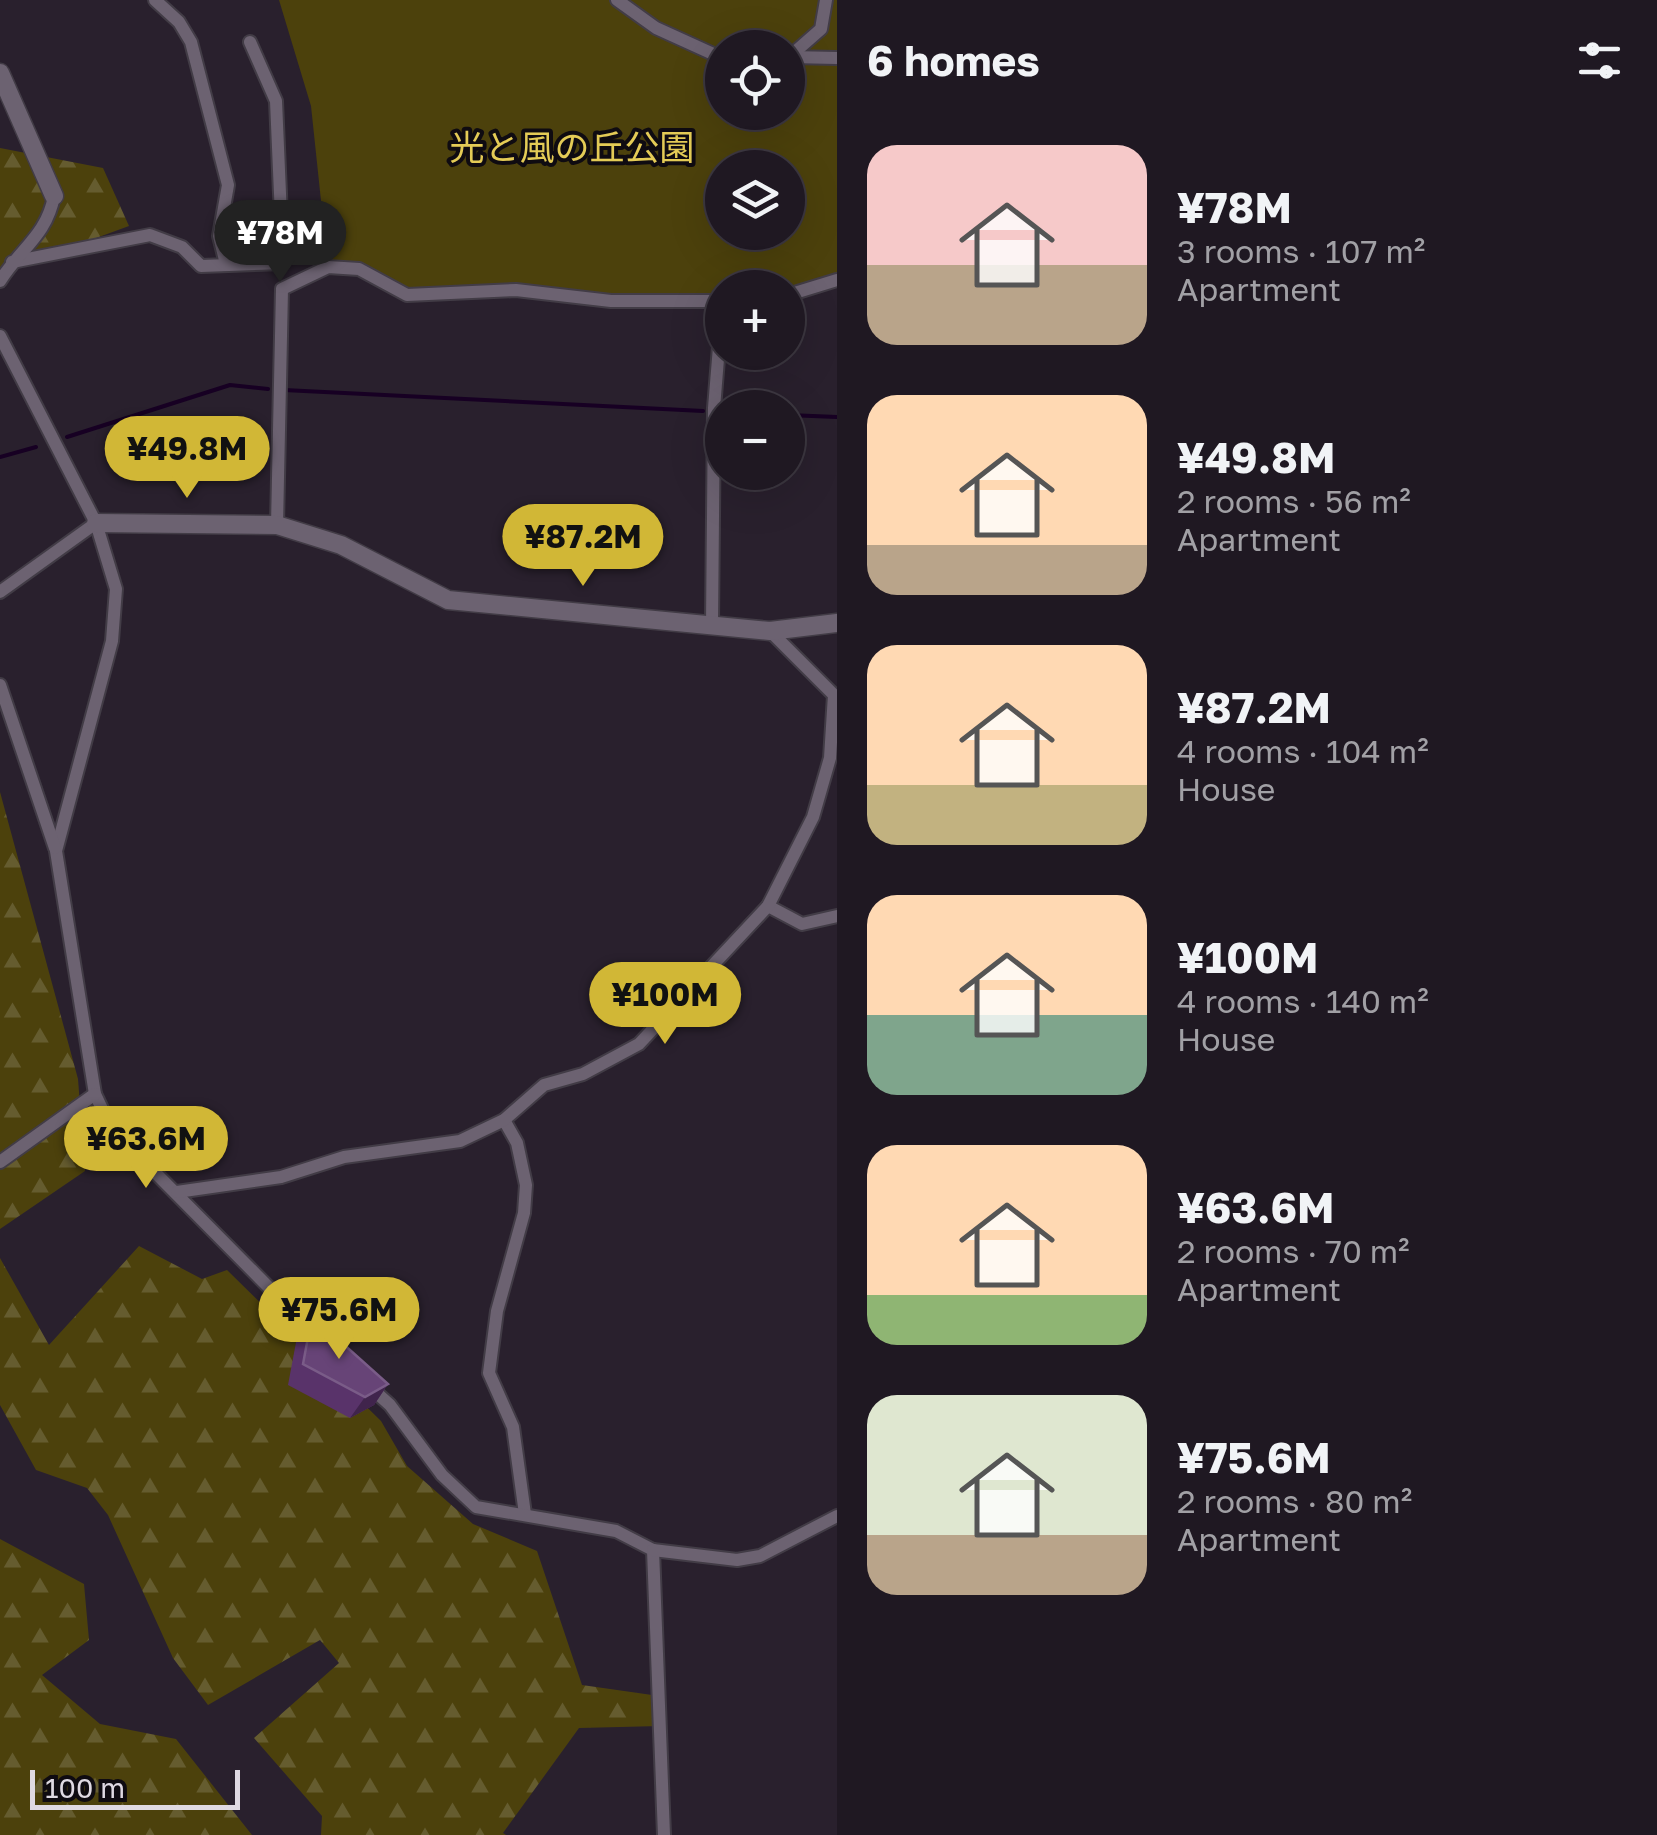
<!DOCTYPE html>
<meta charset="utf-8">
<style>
:root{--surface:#1f1822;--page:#27212a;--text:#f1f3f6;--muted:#a1a0a5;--line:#3c3740;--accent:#d1b736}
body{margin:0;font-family:"Golos Text","Noto Sans JP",sans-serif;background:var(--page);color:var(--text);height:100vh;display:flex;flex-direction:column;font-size:38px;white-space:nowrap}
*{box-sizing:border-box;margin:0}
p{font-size:32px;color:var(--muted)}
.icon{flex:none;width:55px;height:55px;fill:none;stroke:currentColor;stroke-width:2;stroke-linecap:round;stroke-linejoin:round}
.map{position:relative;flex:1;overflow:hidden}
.details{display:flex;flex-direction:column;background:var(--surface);width:820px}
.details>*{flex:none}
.controls{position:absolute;left:705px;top:30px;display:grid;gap:20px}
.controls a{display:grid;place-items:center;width:100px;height:100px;border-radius:50%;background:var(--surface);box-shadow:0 10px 40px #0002,0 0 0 2px var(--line);font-size:50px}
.scale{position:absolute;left:30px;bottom:25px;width:210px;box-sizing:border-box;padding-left:10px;border:5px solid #dfd9e2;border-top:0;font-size:28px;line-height:35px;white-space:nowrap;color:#dfd9e2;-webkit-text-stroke:8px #0f0b11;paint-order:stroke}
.price{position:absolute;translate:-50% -85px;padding:0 22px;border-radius:35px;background:var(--accent);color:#111;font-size:32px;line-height:65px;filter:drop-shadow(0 2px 5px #0008)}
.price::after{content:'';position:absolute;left:50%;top:60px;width:30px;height:22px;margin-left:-15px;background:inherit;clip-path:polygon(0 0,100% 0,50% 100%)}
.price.selected{background:#222;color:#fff}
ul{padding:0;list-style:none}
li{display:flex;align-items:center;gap:30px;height:250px;padding:0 30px}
li span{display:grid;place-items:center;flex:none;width:280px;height:200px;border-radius:30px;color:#555}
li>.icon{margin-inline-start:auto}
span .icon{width:120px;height:120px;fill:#fffc;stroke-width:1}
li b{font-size:42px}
h2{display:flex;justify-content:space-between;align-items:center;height:120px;padding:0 30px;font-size:42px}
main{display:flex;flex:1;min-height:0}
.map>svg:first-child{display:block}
</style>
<main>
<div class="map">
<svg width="837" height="1835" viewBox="0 0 837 1835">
<defs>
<pattern id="forest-firs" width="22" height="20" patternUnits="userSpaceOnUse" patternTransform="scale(2.5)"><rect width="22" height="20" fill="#4c410c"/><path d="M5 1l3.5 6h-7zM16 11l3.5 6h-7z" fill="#655c2f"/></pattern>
</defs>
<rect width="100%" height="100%" fill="#29202d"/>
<g fill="url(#forest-firs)">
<polygon points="0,148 103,168 129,226 0,273"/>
<polygon points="0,792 78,1079 85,1171 0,1229"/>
<polygon points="139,1246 202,1279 227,1270 381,1421 407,1466 473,1524 537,1551 582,1685 659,1696 660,1726 579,1728 503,1833 506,1835 321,1835 322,1816 254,1738 339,1663 320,1640 208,1705 173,1658 108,1515 87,1488 36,1470 0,1405 0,1258 49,1345"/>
<polygon points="0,1539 84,1584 89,1640 42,1675 100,1724 176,1739 252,1835 0,1835"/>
</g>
<path fill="#4c410c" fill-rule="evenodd" d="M279,0H837V280L788,295V288H722V301L516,290L407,295L359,269L328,267L311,106ZM722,48H788V112H722ZM722,168H788V232H722Z"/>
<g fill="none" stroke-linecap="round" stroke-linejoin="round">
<g stroke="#170023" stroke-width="4">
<polyline points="284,390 703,411"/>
<polyline points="788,415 837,417"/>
<polyline points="67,437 230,385 268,389"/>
<polyline points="0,457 36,447"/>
</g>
<defs>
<g id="street">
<polyline points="155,0 179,22 191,42 228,185 219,236 226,264"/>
<polyline points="617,0 656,28 722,58"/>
<polyline points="790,57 837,58"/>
<polyline points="788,58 821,29 826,0"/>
<polyline points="12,262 150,235 182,247 201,266 283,263 276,101 250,42"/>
<path d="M0,281C20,249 47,235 54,196"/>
<polyline points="788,295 837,280"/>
<polyline points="0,336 96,523 116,589 112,641 56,851 95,1094 111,1128 315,1334"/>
<polyline points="277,525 282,289 328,267 359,269 407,295 516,290 611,301 722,301"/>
<polyline points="0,592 96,523"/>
<polyline points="712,625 714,408 722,310"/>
<polyline points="0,685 55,848"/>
<polyline points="768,906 802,924 837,916"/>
<polyline points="504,1120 517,1143 526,1185 524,1213 497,1311 489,1373 513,1427 525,1514"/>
<polyline points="0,1162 95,1094"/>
<polyline points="177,1192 281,1177 344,1157 460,1141 504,1120 544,1085 583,1074 639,1044 768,906 813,817 830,758 834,695 770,631"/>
<polyline points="369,1386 390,1405 442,1475 476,1507 616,1531 653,1550 664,1835"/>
<polyline points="653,1550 737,1560 760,1556 837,1516"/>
</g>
<g id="secondary">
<polyline points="0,73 54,196"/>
<polyline points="96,523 277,525 341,545 448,600 770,631 837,623"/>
</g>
</defs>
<use href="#street" stroke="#423c46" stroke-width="16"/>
<use href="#secondary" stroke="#423c46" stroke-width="21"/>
<use href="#street" stroke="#6c6271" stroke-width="12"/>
<use href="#secondary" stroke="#6c6271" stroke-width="18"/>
</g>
<polygon fill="#59336a" points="312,1316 388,1384 374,1405 350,1418 288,1385 297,1337"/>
<polygon fill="#40244c" points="388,1384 374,1405 350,1418 365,1397"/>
<polygon fill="#674477" stroke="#7a5c88" stroke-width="2.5" points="312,1316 388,1384 365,1397 303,1364"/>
<g text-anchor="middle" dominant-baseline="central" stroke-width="8" stroke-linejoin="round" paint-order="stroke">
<g font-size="35" fill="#e4cb56" stroke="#0f0b11">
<text x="572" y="147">光と風の丘公園</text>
</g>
</g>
</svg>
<div class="controls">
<a><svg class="icon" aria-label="locate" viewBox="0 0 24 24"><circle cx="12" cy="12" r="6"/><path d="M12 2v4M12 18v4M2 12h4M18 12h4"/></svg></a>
<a><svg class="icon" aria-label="layers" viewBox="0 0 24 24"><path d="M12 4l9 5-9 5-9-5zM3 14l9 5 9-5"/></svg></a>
<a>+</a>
<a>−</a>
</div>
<div class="scale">100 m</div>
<b class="price selected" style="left:280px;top:285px">¥78M</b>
<b class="price" style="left:187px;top:501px">¥49.8M</b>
<b class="price" style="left:583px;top:589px">¥87.2M</b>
<b class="price" style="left:665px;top:1047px">¥100M</b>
<b class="price" style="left:146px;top:1191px">¥63.6M</b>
<b class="price" style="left:339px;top:1362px">¥75.6M</b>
</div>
<section class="details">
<h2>6 homes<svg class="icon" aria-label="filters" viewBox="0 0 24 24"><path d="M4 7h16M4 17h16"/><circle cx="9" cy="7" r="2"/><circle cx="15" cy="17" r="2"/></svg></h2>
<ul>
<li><span style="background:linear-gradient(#f6c9c9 60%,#b9a48a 0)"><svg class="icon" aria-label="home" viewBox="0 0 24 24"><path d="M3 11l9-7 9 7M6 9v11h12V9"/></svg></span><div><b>¥78M</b><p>3 rooms · 107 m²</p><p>Apartment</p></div></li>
<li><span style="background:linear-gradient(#ffd9b3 75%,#b9a48a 0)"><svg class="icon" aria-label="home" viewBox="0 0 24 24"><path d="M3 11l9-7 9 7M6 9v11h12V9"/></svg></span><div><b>¥49.8M</b><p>2 rooms · 56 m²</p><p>Apartment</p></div></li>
<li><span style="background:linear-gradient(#ffd9b3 70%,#c2b280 0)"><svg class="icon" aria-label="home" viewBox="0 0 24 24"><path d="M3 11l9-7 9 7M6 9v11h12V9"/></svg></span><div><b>¥87.2M</b><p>4 rooms · 104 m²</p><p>House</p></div></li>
<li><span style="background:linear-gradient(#ffd9b3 60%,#7fa58c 0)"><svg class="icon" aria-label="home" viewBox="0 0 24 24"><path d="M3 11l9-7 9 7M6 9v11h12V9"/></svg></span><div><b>¥100M</b><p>4 rooms · 140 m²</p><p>House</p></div></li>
<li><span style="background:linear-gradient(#ffd9b3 75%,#8fb573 0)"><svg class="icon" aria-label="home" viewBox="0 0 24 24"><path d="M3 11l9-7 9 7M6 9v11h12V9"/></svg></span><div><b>¥63.6M</b><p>2 rooms · 70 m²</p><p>Apartment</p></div></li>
<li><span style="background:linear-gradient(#dfe7d0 70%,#b9a48a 0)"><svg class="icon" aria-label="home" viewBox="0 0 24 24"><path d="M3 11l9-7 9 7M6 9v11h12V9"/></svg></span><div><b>¥75.6M</b><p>2 rooms · 80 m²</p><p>Apartment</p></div></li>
</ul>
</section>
</main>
